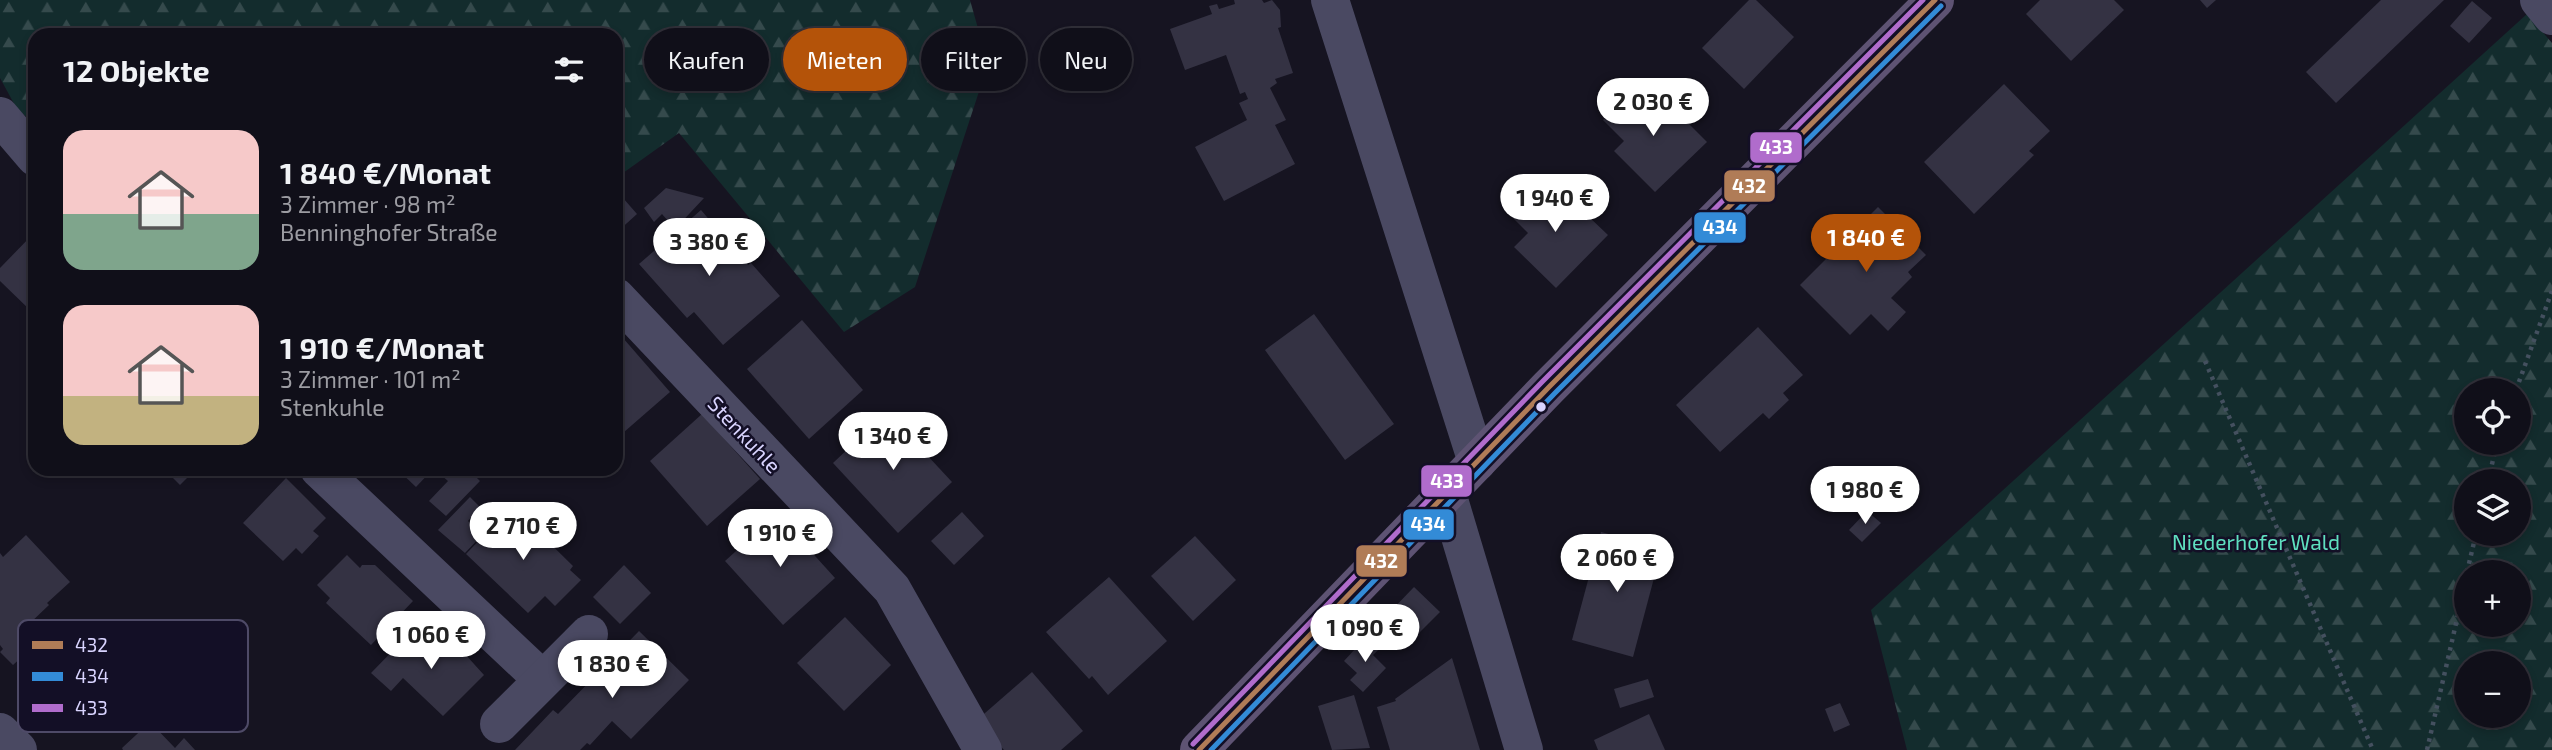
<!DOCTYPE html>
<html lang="de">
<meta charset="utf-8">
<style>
:root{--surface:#100f19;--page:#1e1d26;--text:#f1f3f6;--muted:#9c9ca2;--line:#302f38;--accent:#b45309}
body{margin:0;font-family:"Exo 2",sans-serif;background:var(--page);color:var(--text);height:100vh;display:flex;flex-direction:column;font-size:26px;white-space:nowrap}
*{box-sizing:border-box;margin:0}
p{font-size:23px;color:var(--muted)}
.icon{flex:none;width:38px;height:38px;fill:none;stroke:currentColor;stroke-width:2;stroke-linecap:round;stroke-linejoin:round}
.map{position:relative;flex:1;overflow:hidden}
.sheet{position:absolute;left:28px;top:28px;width:595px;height:448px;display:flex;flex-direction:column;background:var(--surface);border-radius:21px;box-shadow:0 4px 10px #0003,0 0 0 2px var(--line)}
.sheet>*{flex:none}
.top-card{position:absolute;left:644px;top:28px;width:665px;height:63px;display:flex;gap:14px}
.controls{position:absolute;left:2454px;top:378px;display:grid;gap:14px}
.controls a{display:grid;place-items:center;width:77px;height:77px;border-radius:50%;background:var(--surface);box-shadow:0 4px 10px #0003,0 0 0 2px var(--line);font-size:35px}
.price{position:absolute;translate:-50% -60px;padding:0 16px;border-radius:24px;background:#fff;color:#222;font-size:23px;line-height:46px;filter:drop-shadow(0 2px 4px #0008)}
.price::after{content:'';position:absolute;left:50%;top:42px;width:21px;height:16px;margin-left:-10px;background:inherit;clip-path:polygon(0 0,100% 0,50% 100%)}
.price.active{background:var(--accent);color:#fff}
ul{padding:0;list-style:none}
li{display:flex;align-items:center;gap:21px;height:175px;padding:0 35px}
li span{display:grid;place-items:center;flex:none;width:196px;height:140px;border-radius:21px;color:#555}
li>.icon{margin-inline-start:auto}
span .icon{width:84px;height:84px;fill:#fffc;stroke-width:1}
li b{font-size:30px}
h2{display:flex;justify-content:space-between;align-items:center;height:84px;padding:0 35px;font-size:30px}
.chip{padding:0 24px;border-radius:32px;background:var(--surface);box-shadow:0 4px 10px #0003,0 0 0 2px var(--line);font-size:24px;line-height:63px}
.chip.active{background:var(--accent);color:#fff}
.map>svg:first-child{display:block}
</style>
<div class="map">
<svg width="2552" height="750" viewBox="0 0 2552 750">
<defs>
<pattern id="forest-firs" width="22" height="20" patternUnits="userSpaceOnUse" patternTransform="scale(1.75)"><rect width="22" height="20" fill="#132c2d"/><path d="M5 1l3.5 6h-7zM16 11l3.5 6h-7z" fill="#354a4c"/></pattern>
</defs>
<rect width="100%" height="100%" fill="#161421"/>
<g fill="url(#forest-firs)" fill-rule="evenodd">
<polygon points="0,0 970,0 988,64 915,287 844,332 679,133 616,178 616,35 35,35 35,124 17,109 0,78"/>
<path d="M2527,14L2552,43V750H1907L1871,610ZM2466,390H2518V443H2466ZM2466,481H2518V534H2466ZM2466,572H2518V625H2466ZM2466,663H2518V716H2466Z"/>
</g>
<g fill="#343243">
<polygon points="1234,0 1262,0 1264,3 1272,0 1280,10 1281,27 1278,28 1293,73 1275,79 1277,83 1270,88 1286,120 1275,125 1295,164 1224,201 1195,147 1247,120 1239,103 1248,99 1245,92 1240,94 1226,55 1185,70 1170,29 1212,14 1209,6 1217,4 1219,9 1235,4"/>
<polygon points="1749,0 1756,0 1794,37 1744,89 1702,48"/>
<polygon points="2040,0 2114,0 2124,10 2071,61 2026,14"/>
<polygon points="2200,0 2216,0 2207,8"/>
<polygon points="2381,0 2444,0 2336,103 2306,72"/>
<polygon points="2472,1 2492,18 2469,43 2450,26"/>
<polygon points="2004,84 2050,131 2029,151 2034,155 1974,214 1924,162"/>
<polygon points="1637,86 1658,107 1665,100 1707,142 1655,192 1614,151 1624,141 1603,120"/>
<polygon points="1539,181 1559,202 1566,195 1608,235 1556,288 1514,247 1528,233 1508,213"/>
<polygon points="666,188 704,198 675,229 662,214 654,222 644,208"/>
<polygon points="616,190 637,214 616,233"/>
<polygon points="1878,207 1926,255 1908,272 1912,277 1891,298 1906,312 1888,331 1871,314 1850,335 1800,285"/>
<polygon points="701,210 748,265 751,263 780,296 723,345 694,312 687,318 639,264"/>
<polygon points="35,232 35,308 31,311 0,281 0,268"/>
<polygon points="1314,314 1394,424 1345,460 1265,350"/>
<polygon points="802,320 863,390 809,439 747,369"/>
<polygon points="1758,327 1803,375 1783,393 1789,400 1769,419 1763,413 1720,452 1676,405"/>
<polygon points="616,330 670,392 616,439"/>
<polygon points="887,412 952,482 898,533 833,463"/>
<polygon points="702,414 760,479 707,526 650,461"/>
<polygon points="164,469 196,469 180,485"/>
<polygon points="397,469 433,469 416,487"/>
<polygon points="434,469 468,469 480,481 446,516 429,501 448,481"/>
<polygon points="286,478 326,518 313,531 319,536 302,554 296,548 283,561 243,523"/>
<polygon points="470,497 480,507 468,521 482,535 465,553 438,530"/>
<polygon points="512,506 573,566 570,570 581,580 555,606 545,596 528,613 466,554"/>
<polygon points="1867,511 1881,523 1862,542 1849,530"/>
<polygon points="962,512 984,536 954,565 931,541"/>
<polygon points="777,514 835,578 783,625 725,561"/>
<polygon points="1601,532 1662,548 1633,657 1572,640"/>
<polygon points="26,535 70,582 47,603 49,605 29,624 42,638 51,629 74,653 77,650 105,680 100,685 116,702 84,733 38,687 48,677 26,653 13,665 0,652 3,649 0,645 0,553 3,557"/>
<polygon points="1195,536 1236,580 1193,621 1151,576"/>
<polygon points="347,555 360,568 362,565 375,565 413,601 371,645 326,603 330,598 317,585"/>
<polygon points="624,565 651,593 620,624 593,597"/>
<polygon points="1109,577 1167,641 1108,695 1092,676 1089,679 1046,632"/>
<polygon points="1414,587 1440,612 1416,636 1390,612"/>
<polygon points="845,617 891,665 844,711 797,663"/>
<polygon points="639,631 689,680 631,739 612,721 590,745 587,743 580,750 515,750 553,710 558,714"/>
<polygon points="445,632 484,675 443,716 403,678 391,691 371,673 410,633 428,650"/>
<polygon points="1367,636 1380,648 1373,655 1386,668 1363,692 1350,680 1357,673 1344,661"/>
<polygon points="1452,658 1480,750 1390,750 1377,707 1396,701 1395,699"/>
<polygon points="1032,672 1083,731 1061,750 1004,750 977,720"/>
<polygon points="1648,679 1654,697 1620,708 1614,689"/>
<polygon points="1354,695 1370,748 1332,750 1318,706"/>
<polygon points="1840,703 1850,725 1834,732 1825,709"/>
<polygon points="1649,714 1665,750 1598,750 1594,740"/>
<polygon points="150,722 175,748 184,738 195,750 123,750 122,748"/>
</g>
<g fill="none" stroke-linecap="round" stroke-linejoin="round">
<g stroke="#44505f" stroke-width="4.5" stroke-dasharray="3.5 5" stroke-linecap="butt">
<polyline points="2205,361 2373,750"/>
<polyline points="2516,390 2552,291"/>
<polyline points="2488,481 2497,443"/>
<polyline points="2467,572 2476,534"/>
<polyline points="2427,750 2466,580"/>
</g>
<g stroke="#4a4962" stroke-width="38">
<polyline points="1330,0 1477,462"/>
<polyline points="2539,0 2552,16"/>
<polyline points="0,116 35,157"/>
<polyline points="616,297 892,589 983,750"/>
<polyline points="319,469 542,679"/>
<polyline points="1447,493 1524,750"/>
<polyline points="499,724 589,634"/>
<polyline points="0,732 18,750"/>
</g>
<polyline stroke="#5e5373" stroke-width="38" points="1199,750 1549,387 1935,0"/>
<defs>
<polyline id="bus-1" points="1199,750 1549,387 1935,0"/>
<polyline id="bus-2" points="1211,750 1555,393 1941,6"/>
<polyline id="bus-3" points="1193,744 1543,381 1923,0"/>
</defs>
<use href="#bus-1" stroke="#130f26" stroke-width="10"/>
<use href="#bus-2" stroke="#130f26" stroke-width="10"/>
<use href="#bus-3" stroke="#130f26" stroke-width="10"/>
<use href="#bus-1" stroke="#b07c57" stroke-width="5"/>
<use href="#bus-2" stroke="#338bd7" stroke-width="5"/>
<use href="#bus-3" stroke="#b06ccc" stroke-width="5"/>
</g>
<circle fill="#d9d4ff" stroke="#130f26" stroke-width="2.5" cx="1541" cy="407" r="6"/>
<g text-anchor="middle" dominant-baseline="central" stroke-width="5" stroke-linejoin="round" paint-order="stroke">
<g font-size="21" fill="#d9d4ff" stroke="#130f26">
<text transform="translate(745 434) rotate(47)">Stenkuhle</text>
</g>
<g font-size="21" fill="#5fe0c0" stroke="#130f26">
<text x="2256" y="541">Niederhofer Wald</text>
</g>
</g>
<rect x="18" y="620" width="230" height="112" rx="10" fill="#130f26" stroke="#4e4a67" stroke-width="2"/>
<rect x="32" y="641" width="31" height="8" fill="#b07c57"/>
<rect x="32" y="672" width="31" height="9" fill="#338bd7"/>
<rect x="32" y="704" width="31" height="8" fill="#b06ccc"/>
<g font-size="19" fill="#d9d4ff">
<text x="75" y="652">432</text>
<text x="75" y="683">434</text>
<text x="75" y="715">433</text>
</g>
<g stroke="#130f26" stroke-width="2.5">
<rect x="1749" y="131" width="54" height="33" rx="7" fill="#b06ccc"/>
<rect x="1723" y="169" width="53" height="34" rx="7" fill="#b07c57"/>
<rect x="1693" y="211" width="54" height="33" rx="7" fill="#338bd7"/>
<rect x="1420" y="464" width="53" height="34" rx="7" fill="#b06ccc"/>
<rect x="1402" y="508" width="53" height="33" rx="7" fill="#338bd7"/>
<rect x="1355" y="544" width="53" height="34" rx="7" fill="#b07c57"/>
</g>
<g font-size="19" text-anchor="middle" font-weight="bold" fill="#fff">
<text x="1776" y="154">433</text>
<text x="1749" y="193">432</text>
<text x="1720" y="234">434</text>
<text x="1447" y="488">433</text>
<text x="1428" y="531">434</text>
<text x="1381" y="568">432</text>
</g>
</svg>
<div class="controls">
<a><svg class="icon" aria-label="locate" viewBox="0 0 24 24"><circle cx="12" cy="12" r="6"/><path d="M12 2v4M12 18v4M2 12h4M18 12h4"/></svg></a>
<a><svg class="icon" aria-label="layers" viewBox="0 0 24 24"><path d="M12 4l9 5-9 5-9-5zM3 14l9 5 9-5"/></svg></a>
<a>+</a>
<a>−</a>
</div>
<b class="price" style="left:1653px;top:138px">2 030 €</b>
<b class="price" style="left:1555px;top:234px">1 940 €</b>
<b class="price active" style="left:1866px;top:274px">1 840 €</b>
<b class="price" style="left:709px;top:278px">3 380 €</b>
<b class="price" style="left:893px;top:472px">1 340 €</b>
<b class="price" style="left:1865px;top:526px">1 980 €</b>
<b class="price" style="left:523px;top:562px">2 710 €</b>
<b class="price" style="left:780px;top:569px">1 910 €</b>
<b class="price" style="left:1617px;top:594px">2 060 €</b>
<b class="price" style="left:1365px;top:664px">1 090 €</b>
<b class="price" style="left:431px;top:671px">1 060 €</b>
<b class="price" style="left:612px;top:700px">1 830 €</b>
<div class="top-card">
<a class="chip">Kaufen</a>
<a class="chip active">Mieten</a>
<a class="chip">Filter</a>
<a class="chip">Neu</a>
</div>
<section class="sheet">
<h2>12 Objekte<svg class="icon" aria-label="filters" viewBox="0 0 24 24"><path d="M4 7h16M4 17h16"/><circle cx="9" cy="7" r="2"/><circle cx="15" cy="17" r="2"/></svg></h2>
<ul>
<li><span style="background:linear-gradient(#f6c9c9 60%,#7fa58c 0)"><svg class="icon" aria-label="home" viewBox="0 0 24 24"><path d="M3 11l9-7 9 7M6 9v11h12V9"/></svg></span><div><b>1 840 €/Monat</b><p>3 Zimmer · 98 m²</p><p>Benninghofer Straße</p></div></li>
<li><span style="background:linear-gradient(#f6c9c9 65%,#c2b280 0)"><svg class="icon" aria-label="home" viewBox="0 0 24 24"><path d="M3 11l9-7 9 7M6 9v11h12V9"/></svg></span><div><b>1 910 €/Monat</b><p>3 Zimmer · 101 m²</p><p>Stenkuhle</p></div></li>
</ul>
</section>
</div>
